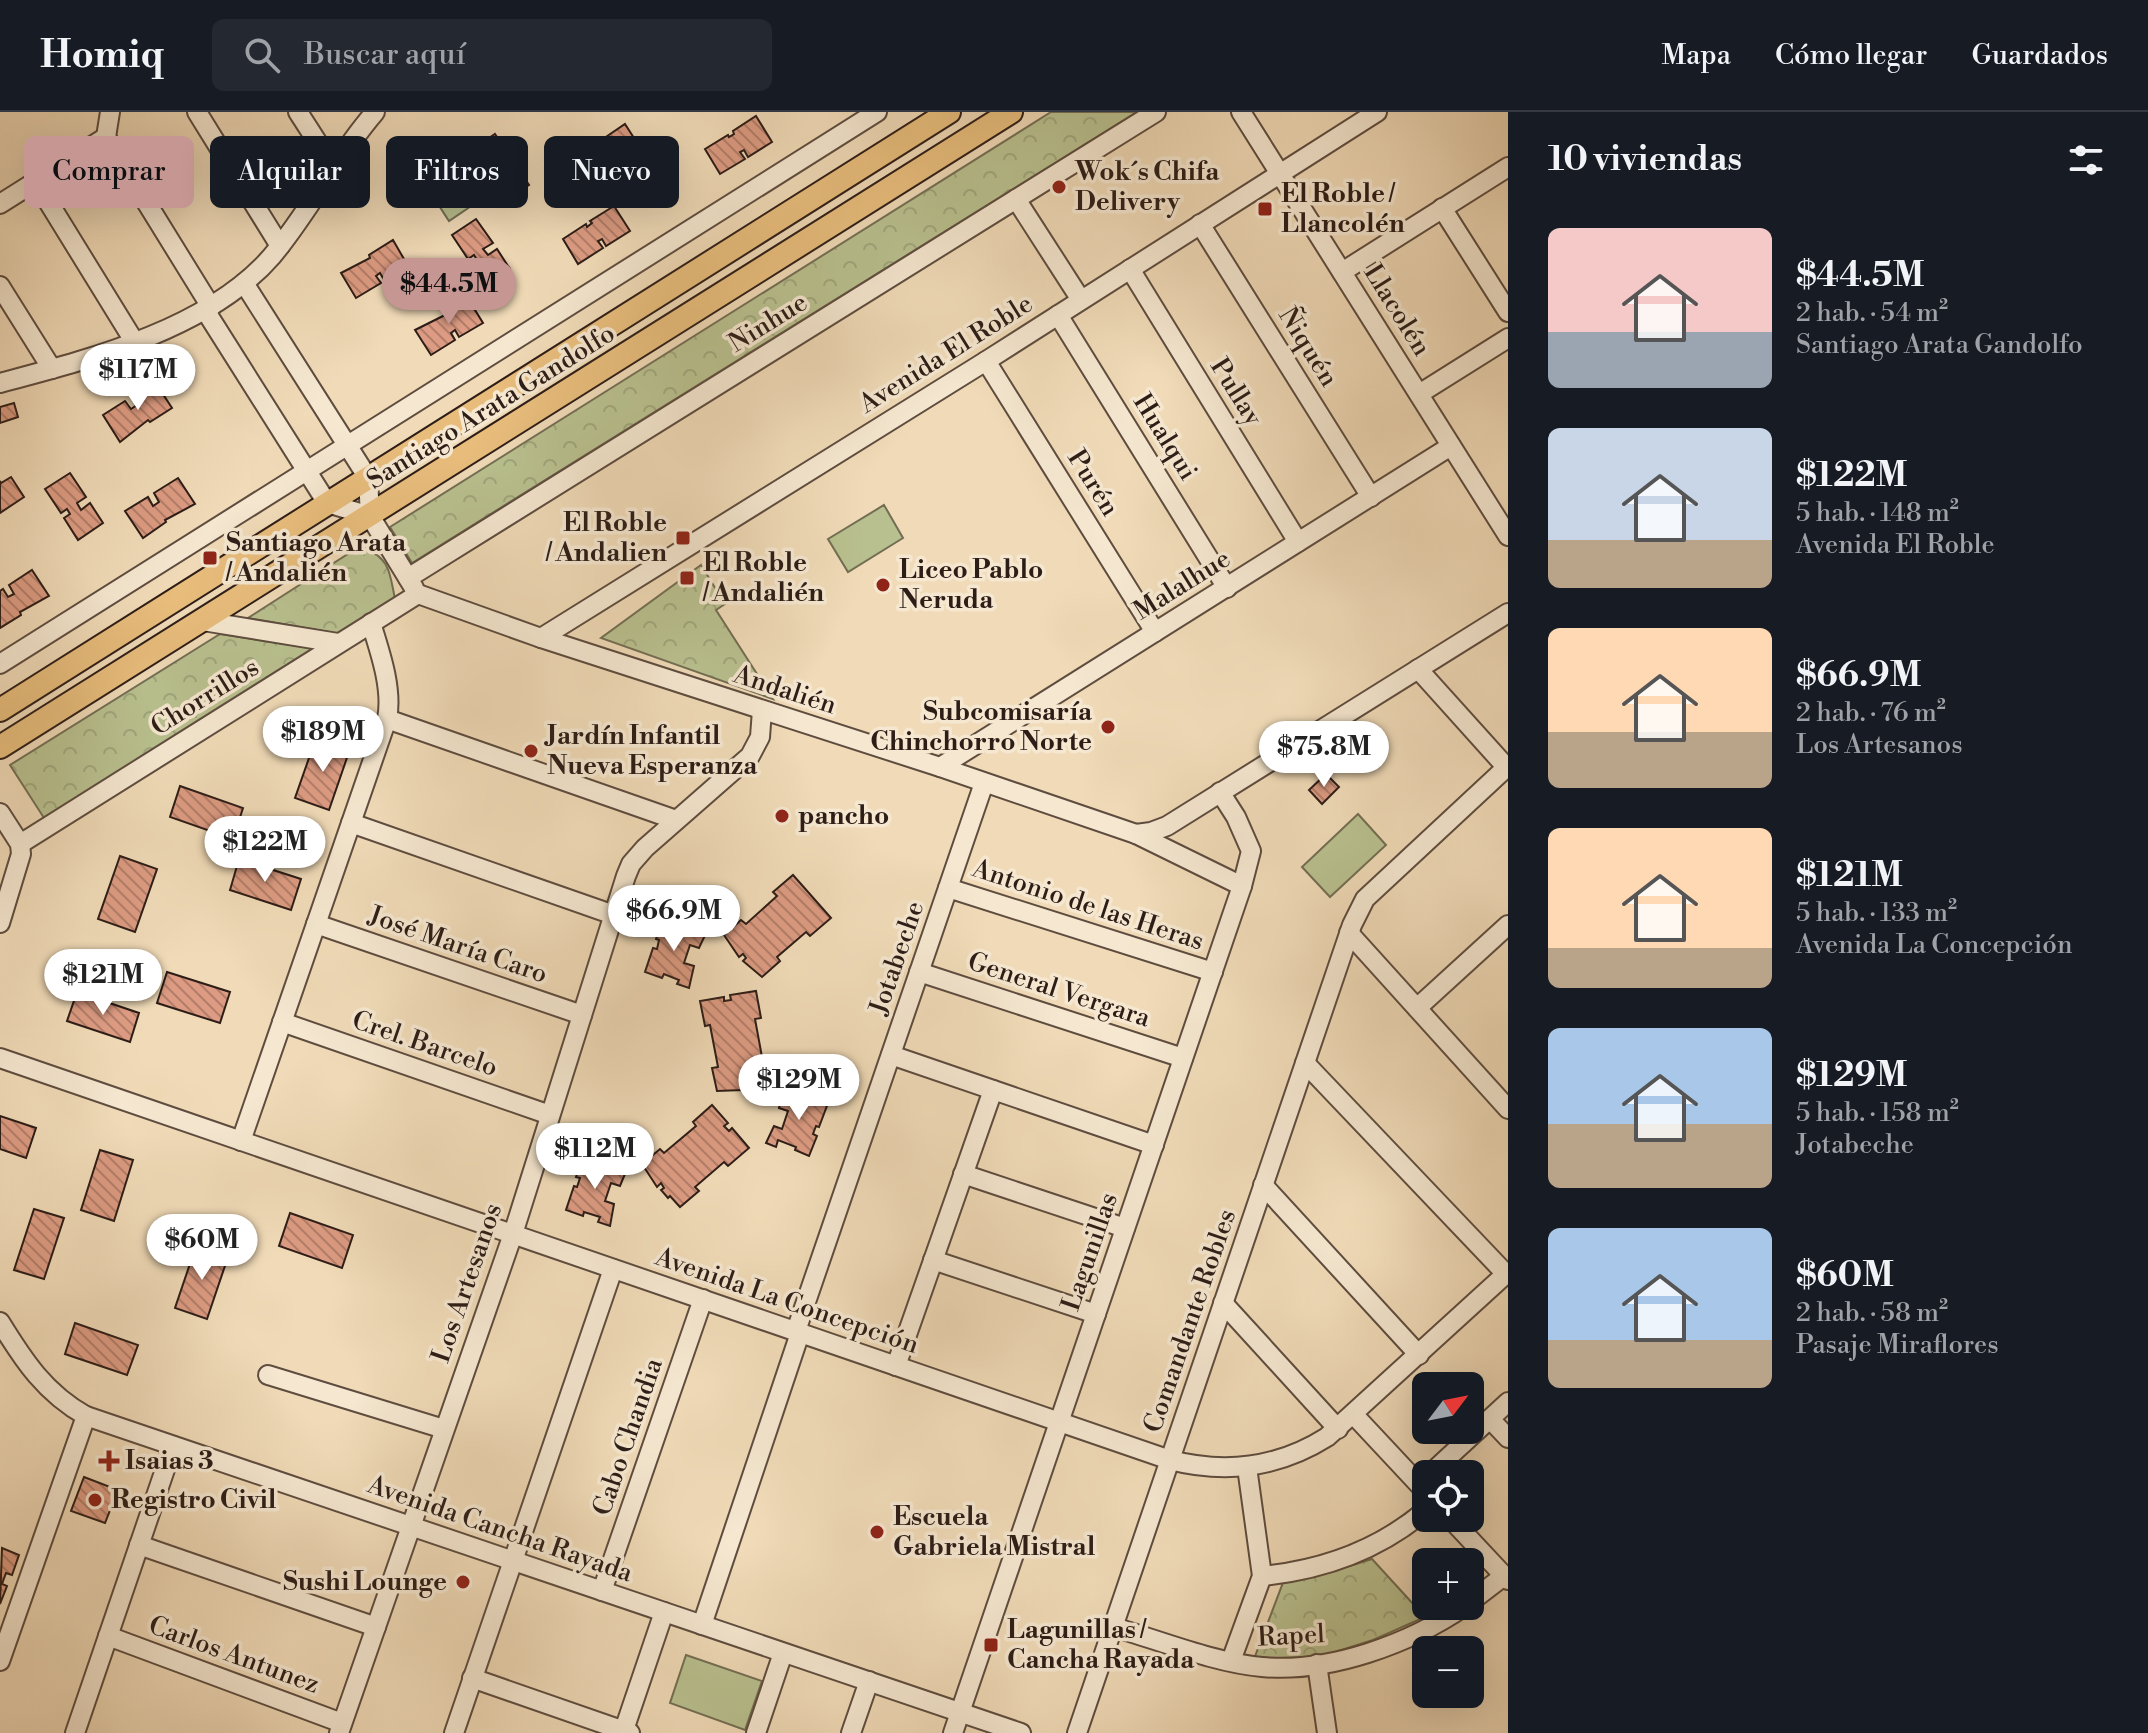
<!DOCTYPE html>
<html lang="es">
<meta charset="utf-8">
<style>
:root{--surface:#171b24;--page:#242831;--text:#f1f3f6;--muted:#9ea1a6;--line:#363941;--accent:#c59692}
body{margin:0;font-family:"Libre Bodoni",serif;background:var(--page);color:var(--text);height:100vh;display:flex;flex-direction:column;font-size:30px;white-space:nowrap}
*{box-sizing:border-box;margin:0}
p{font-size:26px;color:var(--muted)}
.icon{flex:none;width:44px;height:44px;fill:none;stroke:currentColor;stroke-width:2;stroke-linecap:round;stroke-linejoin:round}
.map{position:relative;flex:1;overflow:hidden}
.panel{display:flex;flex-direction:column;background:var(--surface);width:640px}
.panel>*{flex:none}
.hud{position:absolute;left:24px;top:24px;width:760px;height:72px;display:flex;gap:16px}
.needle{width:52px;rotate:58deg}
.tools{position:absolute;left:1412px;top:1260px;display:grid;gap:16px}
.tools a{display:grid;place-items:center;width:72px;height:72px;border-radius:12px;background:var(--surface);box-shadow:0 8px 32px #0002;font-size:40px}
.price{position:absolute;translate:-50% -68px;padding:0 18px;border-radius:28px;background:#fff;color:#222;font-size:26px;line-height:52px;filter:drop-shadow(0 2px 4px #0008)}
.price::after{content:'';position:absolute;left:50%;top:48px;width:24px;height:18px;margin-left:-12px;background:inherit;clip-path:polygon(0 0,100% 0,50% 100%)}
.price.active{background:var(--accent);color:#111}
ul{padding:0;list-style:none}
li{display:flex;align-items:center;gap:24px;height:200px;padding:0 40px}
li span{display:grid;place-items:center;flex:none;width:224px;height:160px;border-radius:12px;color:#555}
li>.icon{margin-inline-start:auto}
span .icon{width:96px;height:96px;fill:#fffc;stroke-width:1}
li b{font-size:34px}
h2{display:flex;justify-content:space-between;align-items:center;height:96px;padding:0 40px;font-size:34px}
.tag{padding:0 28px;border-radius:12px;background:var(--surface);box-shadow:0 8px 32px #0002;font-size:28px;line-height:72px}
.tag.active{background:var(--accent);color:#111}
header{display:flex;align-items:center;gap:48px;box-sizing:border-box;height:112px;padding:0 40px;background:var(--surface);border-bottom:2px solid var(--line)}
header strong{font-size:38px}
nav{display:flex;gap:44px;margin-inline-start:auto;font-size:28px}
.search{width:560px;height:72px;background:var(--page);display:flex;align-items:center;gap:20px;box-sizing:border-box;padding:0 28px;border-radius:12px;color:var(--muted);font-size:30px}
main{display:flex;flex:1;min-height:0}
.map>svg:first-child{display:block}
</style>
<header>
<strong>Homiq</strong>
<div class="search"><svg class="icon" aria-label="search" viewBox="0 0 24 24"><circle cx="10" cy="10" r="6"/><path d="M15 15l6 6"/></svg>Buscar aquí</div>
<nav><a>Mapa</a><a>Cómo llegar</a><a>Guardados</a></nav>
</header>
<main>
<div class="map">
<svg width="1508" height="1621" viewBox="0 0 1508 1621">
<defs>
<pattern id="forest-crowns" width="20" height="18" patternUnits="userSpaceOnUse" patternTransform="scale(2)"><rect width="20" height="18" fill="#b9c08f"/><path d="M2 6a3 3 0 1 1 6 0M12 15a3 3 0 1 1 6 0" fill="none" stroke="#9fa57b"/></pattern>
<pattern id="building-back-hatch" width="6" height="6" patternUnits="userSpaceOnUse" patternTransform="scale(2)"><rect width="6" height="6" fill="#dc9b82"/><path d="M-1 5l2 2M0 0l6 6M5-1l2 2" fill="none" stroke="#b37e69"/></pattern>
</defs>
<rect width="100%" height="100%" fill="#f0dab7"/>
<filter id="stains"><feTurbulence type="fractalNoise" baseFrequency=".0025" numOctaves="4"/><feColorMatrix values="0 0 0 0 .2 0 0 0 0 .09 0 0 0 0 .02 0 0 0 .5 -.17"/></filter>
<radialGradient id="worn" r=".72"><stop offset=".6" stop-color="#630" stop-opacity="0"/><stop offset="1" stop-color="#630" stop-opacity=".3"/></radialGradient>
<g fill="url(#forest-crowns)" stroke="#736e53" stroke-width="2">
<polygon points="1051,0 1137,0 412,451 390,415"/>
<path d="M362,433C391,449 389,458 395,487L340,522L248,506Z"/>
<polygon points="701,453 725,492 716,498 773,587 601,526"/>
<polygon points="220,522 317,537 44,706 10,653"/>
<polygon points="1372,1447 1425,1505 1373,1528 1310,1548 1254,1547 1284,1468 1327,1461"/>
</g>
<g fill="#b9c08f" stroke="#736e53" stroke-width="2">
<polygon points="446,30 483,86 449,109 412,52"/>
<polygon points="884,393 903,426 848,460 828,427"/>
<polygon points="1358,702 1386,733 1330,785 1302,755"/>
<polygon points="686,1543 762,1569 745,1618 670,1591"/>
</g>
<g fill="url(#building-back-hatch)" stroke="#2d1d17" stroke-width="2">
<polygon points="756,4 772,30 748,45 744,38 740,40 745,47 720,62 705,37 728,23 729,25 734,22 733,19"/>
<polygon points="625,12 641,37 632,43 636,49 645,43 659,63 634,80 619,58 625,53 622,49 616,53 600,29"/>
<polygon points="495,22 511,46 502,53 506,59 516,53 529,73 504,89 489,67 496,63 493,58 486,63 470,39"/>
<polygon points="614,94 630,119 606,134 602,127 598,129 603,136 578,152 563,127 586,112 587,115 592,111 590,109"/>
<polygon points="476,107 493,131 483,137 488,143 497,137 510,157 485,174 471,152 477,148 474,143 468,147 452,123"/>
<polygon points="393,128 408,154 384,168 380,161 376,164 381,171 356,186 341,161 370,146 369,143"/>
<polygon points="467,185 483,211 459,225 455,218 451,221 455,228 431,243 415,218 445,203 443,200"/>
<polygon points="155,270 172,296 150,310 148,308 120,330 103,303 125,289 131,297 137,293 131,285"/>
<polygon points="14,291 18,305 0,311 0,295"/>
<polygon points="70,361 86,385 77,391 81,398 90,391 103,411 78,428 64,406 70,402 67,397 61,401 45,377"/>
<polygon points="11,365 24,385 0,401 0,369 1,371"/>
<polygon points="178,366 195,392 165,408 166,410 143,426 125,399 148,385 153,394 159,390 154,381"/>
<polygon points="32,458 49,484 20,500 21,503 0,516 0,479 3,477 8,485 14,482 9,473"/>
<polygon points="316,626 350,637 329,698 295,686"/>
<polygon points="1326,662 1339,675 1322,692 1309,678"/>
<polygon points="180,674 243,696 233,727 170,705"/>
<polygon points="120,744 157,757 135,820 98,807"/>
<polygon points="239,747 301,767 291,798 230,778"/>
<polygon points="793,763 831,806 810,824 806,820 777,845 780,849 762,865 743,849 746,846 743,842 739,845 724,823 741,808 746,812 777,784 773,780"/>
<polygon points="662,807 677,812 676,816 694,822 696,815 707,819 699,836 690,833 684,851 694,854 689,876 677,872 679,868 664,862 662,866 645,860 653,836 657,837 659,828 656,827"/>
<polygon points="167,860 230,880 220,911 157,891"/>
<polygon points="756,879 761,906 755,907 762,945 767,944 772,969 757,971 758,975 748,976 748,972 742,973 743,978 717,979 712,956 718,955 710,913 705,914 700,889 724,885 724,889 731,888 730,883"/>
<polygon points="77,880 139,901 130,930 67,909"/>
<polygon points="784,974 796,979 794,983 809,988 810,985 828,991 819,1015 816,1014 813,1022 817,1024 809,1044 795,1038 796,1035 778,1028 776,1035 766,1031 774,1014 782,1017 788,999 779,996"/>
<polygon points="712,993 728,1011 724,1014 729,1019 732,1016 749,1036 728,1054 724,1050 695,1075 699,1079 680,1095 670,1084 668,1086 661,1078 664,1076 661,1071 657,1075 642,1052 660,1037 664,1041 696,1014 693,1010"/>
<polygon points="0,1004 36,1016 26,1046 0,1037"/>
<polygon points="100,1038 133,1048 114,1109 81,1098"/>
<polygon points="583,1045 598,1050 597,1054 615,1060 617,1053 627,1057 620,1074 611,1071 605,1089 614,1092 610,1114 598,1110 600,1105 584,1100 583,1104 566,1098 574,1074 577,1075 580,1066 576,1065"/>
<polygon points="34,1097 64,1106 44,1167 14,1158"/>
<polygon points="290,1101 353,1123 342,1156 279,1134"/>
<polygon points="196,1134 228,1145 207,1207 175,1196"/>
<polygon points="75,1211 138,1233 127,1263 65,1242"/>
<polygon points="84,1365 118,1378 105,1411 71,1399"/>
<polygon points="2,1436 19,1443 12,1463 6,1461 2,1472 7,1474 0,1492"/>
</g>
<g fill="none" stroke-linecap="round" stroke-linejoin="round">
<defs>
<g id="minor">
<polyline points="110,0 106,25 211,195"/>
<polyline points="197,0 280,134"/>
<polyline points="298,0 334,56"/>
<polyline points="1241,0 1508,424"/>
<polyline points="36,70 134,229"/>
<polyline points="1016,87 1081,188"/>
<polyline points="0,92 106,25"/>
<polyline points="1442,96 1508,200"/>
<polyline points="1200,112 1371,385"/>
<polyline points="1130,157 1298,430"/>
<polyline points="1342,160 1508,55"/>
<polyline points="244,171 368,366 370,404 414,476"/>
<polyline points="0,174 52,257"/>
<polyline points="205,198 327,391 370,404"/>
<polyline points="1058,203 1227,476"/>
<polyline points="986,249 1155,520"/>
<path d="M0,271C90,247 209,217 272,144C310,99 336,45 375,0"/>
<polyline points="1419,282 1508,226"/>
<polyline points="408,466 1156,0"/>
<polyline points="418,482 541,526 940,655 1136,722 1242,774"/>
<polyline points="203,509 338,531"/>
<polyline points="541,526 986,249 1377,0"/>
<polyline points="0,552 877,0"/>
<polyline points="1418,557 1508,657"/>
<polyline points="387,607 676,708"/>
<polyline points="940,655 1451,334"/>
<polyline points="0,701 20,732 21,742 0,811"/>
<polyline points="351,711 614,803"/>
<polyline points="1136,722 1151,720 1167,714 1508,501"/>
<polyline points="20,732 418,482"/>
<polyline points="948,776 1213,860"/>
<polyline points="316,812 582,903"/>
<polyline points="1349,821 1508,997"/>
<polyline points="919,860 1183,946"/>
<polyline points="1417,896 1508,813"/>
<polyline points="282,910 550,1003"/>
<polyline points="891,943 1154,1033"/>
<path d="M0,946L1170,1348C1225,1362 1278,1356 1327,1325L1508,1160"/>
<polyline points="1305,951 1506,1162"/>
<path d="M241,1029L387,607C393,577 380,540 371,511"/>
<polyline points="963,1062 1125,1116"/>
<polyline points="1263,1073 1419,1243"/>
<polyline points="933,1148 1096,1202"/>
<polyline points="1223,1191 1338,1317"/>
<path d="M0,1210C24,1249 45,1281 86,1304L1021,1621"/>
<polyline points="796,1219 984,671"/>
<polyline points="896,1254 993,978"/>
<polyline points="268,1263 444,1317"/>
<polyline points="1354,1303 1426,1380"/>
<polyline points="1490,1307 1508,1326"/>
<polyline points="1430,1362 1508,1290"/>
<polyline points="1450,1406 1508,1468"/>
<polyline points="139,1433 376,1515"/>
<path d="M1262,1464C1323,1458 1379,1438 1426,1398"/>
<polyline points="602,1479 703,1187"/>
<polyline points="1470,1490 1504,1464"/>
<polyline points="702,1513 800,1221"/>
<path d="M1113,1515C1159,1528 1215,1551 1262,1555C1330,1561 1409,1532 1465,1494"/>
<polyline points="108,1524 342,1611"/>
<polyline points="0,1549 86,1304"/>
<polyline points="1231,1549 1262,1464 1247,1355"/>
<polyline points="1317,1552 1327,1621"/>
<polyline points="472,1566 630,1621"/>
<polyline points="75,1621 173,1334"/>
<polyline points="339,1621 513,1122 626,764 631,752 645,736 750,644 760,625 762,598"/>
<polyline points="454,1621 613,1157"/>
<polyline points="623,1621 664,1500"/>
<polyline points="756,1621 783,1541"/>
<polyline points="851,1621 869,1569"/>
<polyline points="953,1621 1242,774 1251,739 1236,705 1220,680"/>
<polyline points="1077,1621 1352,813 1365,787 1508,654"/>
</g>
<g id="major">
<polyline points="0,598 949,0"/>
<polyline points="0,635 1011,0"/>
</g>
</defs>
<use href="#minor" stroke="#5e4c3f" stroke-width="22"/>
<use href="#major" stroke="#2d1d17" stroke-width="26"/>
<use href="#minor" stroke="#f5e7d0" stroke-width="18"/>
<use href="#major" stroke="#e8bd7c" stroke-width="22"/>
</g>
<g fill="#8f2418" stroke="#f5e7d0" stroke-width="3">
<circle cx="1059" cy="75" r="8"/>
<rect x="1257" y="89" width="16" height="16" rx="4"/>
<rect x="675" y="418" width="16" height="16" rx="4"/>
<rect x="202" y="438" width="16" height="16" rx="4"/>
<rect x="679" y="458" width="16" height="16" rx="4"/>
<circle cx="883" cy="473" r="8"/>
<circle cx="1108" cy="615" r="8"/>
<circle cx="531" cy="639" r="8"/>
<circle cx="782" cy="704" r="8"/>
<path d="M105 1337h8v8h8v8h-8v8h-8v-8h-8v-8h8z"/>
<circle cx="95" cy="1388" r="8"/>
<circle cx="877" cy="1420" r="8"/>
<circle cx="463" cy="1470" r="8"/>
<rect x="983" y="1525" width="16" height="16" rx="4"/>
</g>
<g text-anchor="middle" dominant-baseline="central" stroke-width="7" stroke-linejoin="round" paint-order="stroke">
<g font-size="26" font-weight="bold" fill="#2d1d17" stroke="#f5e7d0" text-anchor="start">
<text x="1075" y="60">Wok´s Chifa<tspan x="1075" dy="30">Delivery</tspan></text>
<text x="1281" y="82">El Roble /<tspan x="1281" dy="30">Llancolén</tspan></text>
<text x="667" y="411" text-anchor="end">El Roble<tspan x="667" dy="30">/ Andalien</tspan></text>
<text x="226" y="431">Santiago Arata<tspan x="226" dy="30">/ Andalién</tspan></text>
<text x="703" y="451">El Roble<tspan x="703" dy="30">/ Andalién</tspan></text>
<text x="899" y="458">Liceo Pablo<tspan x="899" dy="30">Neruda</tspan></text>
<text x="1092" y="600" text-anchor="end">Subcomisaría<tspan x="1092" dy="30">Chinchorro Norte</tspan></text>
<text x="547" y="624">Jardín Infantil<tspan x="547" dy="30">Nueva Esperanza</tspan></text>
<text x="798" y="704">pancho</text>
<text x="125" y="1349">Isaias 3</text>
<text x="111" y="1388">Registro Civil</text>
<text x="893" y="1405">Escuela<tspan x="893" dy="30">Gabriela Mistral</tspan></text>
<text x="447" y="1470" text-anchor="end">Sushi Lounge</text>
<text x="1007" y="1518">Lagunillas /<tspan x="1007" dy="30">Cancha Rayada</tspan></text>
</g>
<g font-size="26" fill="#2d1d17" stroke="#f5e7d0">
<text transform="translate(1397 198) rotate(58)">Llacolén</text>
<text transform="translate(768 211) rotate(-32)">Ninhue</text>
<text transform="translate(1308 235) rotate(58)">Ñiquén</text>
<text transform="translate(946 242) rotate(-32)">Avenida El Roble</text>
<text transform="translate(1236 280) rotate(58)">Pullay</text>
<text transform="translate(491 295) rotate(-32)">Santiago Arata Gandolfo</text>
<text transform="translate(1165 325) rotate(58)">Hualqui</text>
<text transform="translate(1093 371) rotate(58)">Purén</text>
<text transform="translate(1182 473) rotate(-32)">Malalhue</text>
<text transform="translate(785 578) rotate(18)">Andalién</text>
<text transform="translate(205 585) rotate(-32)">Chorrillos</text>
<text transform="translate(1088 793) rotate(18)">Antonio de las Heras</text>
<text transform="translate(458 833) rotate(19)">José María Caro</text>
<text transform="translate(897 846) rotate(-71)">Jotabeche</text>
<text transform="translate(1059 878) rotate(18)">General Vergara</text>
<text transform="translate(425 932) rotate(19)">Crel. Barcelo</text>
<text transform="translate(1090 1140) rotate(-71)">Lagunillas</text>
<text transform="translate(467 1171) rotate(-71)">Los Artesanos</text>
<text transform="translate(787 1189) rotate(19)">Avenida La Concepción</text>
<text transform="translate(1190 1209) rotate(-71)">Comandante Robles</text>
<text transform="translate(628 1325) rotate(-71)">Cabo Chandia</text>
<text transform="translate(500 1417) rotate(19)">Avenida Cancha Rayada</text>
<text transform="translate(1291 1524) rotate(-3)">Rapel</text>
<text transform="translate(234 1543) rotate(20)">Carlos Antunez</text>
</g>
</g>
<rect width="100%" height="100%" filter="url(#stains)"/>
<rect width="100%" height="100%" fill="url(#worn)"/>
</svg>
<div class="tools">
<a><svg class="needle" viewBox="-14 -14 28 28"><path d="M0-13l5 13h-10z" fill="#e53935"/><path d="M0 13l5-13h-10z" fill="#9ea1a6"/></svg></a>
<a><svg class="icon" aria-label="locate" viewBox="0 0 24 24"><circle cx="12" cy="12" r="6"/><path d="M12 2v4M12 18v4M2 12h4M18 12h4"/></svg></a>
<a>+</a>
<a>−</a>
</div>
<b class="price active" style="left:449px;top:214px">$44.5M</b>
<b class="price" style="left:138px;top:300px">$117M</b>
<b class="price" style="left:323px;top:662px">$189M</b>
<b class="price" style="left:1324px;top:677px">$75.8M</b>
<b class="price" style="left:265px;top:772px">$122M</b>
<b class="price" style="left:674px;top:841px">$66.9M</b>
<b class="price" style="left:103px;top:905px">$121M</b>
<b class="price" style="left:799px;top:1010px">$129M</b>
<b class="price" style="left:595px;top:1079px">$112M</b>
<b class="price" style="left:202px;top:1170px">$60M</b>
<div class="hud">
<a class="tag active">Comprar</a>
<a class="tag">Alquilar</a>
<a class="tag">Filtros</a>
<a class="tag">Nuevo</a>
</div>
</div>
<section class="panel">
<h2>10 viviendas<svg class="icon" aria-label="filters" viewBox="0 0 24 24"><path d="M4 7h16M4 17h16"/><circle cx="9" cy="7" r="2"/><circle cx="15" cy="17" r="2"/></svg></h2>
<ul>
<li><span style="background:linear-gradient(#f6c9c9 65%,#9aa5b1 0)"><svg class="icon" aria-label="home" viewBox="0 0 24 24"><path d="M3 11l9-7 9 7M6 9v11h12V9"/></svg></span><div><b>$44.5M</b><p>2 hab. · 54 m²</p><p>Santiago Arata Gandolfo</p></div></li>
<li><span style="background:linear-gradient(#c9d6e8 70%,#b9a48a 0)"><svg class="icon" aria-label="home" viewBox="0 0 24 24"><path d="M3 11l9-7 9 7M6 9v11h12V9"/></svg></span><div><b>$122M</b><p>5 hab. · 148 m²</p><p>Avenida El Roble</p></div></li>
<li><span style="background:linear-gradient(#ffd9b3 65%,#b9a48a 0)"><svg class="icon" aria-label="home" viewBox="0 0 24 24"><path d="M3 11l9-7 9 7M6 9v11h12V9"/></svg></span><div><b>$66.9M</b><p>2 hab. · 76 m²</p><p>Los Artesanos</p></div></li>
<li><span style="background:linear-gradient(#ffd9b3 75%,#b9a48a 0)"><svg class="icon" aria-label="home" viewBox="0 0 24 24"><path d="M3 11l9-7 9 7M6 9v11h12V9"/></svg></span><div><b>$121M</b><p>5 hab. · 133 m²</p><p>Avenida La Concepción</p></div></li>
<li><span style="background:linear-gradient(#a9c7e8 60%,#b9a48a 0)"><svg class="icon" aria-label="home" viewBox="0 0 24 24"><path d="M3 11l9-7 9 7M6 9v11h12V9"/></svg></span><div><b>$129M</b><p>5 hab. · 158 m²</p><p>Jotabeche</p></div></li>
<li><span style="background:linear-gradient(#a9c7e8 70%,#b9a48a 0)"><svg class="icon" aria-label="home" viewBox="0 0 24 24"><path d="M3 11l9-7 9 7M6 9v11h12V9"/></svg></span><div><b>$60M</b><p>2 hab. · 58 m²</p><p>Pasaje Miraflores</p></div></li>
</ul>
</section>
</main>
